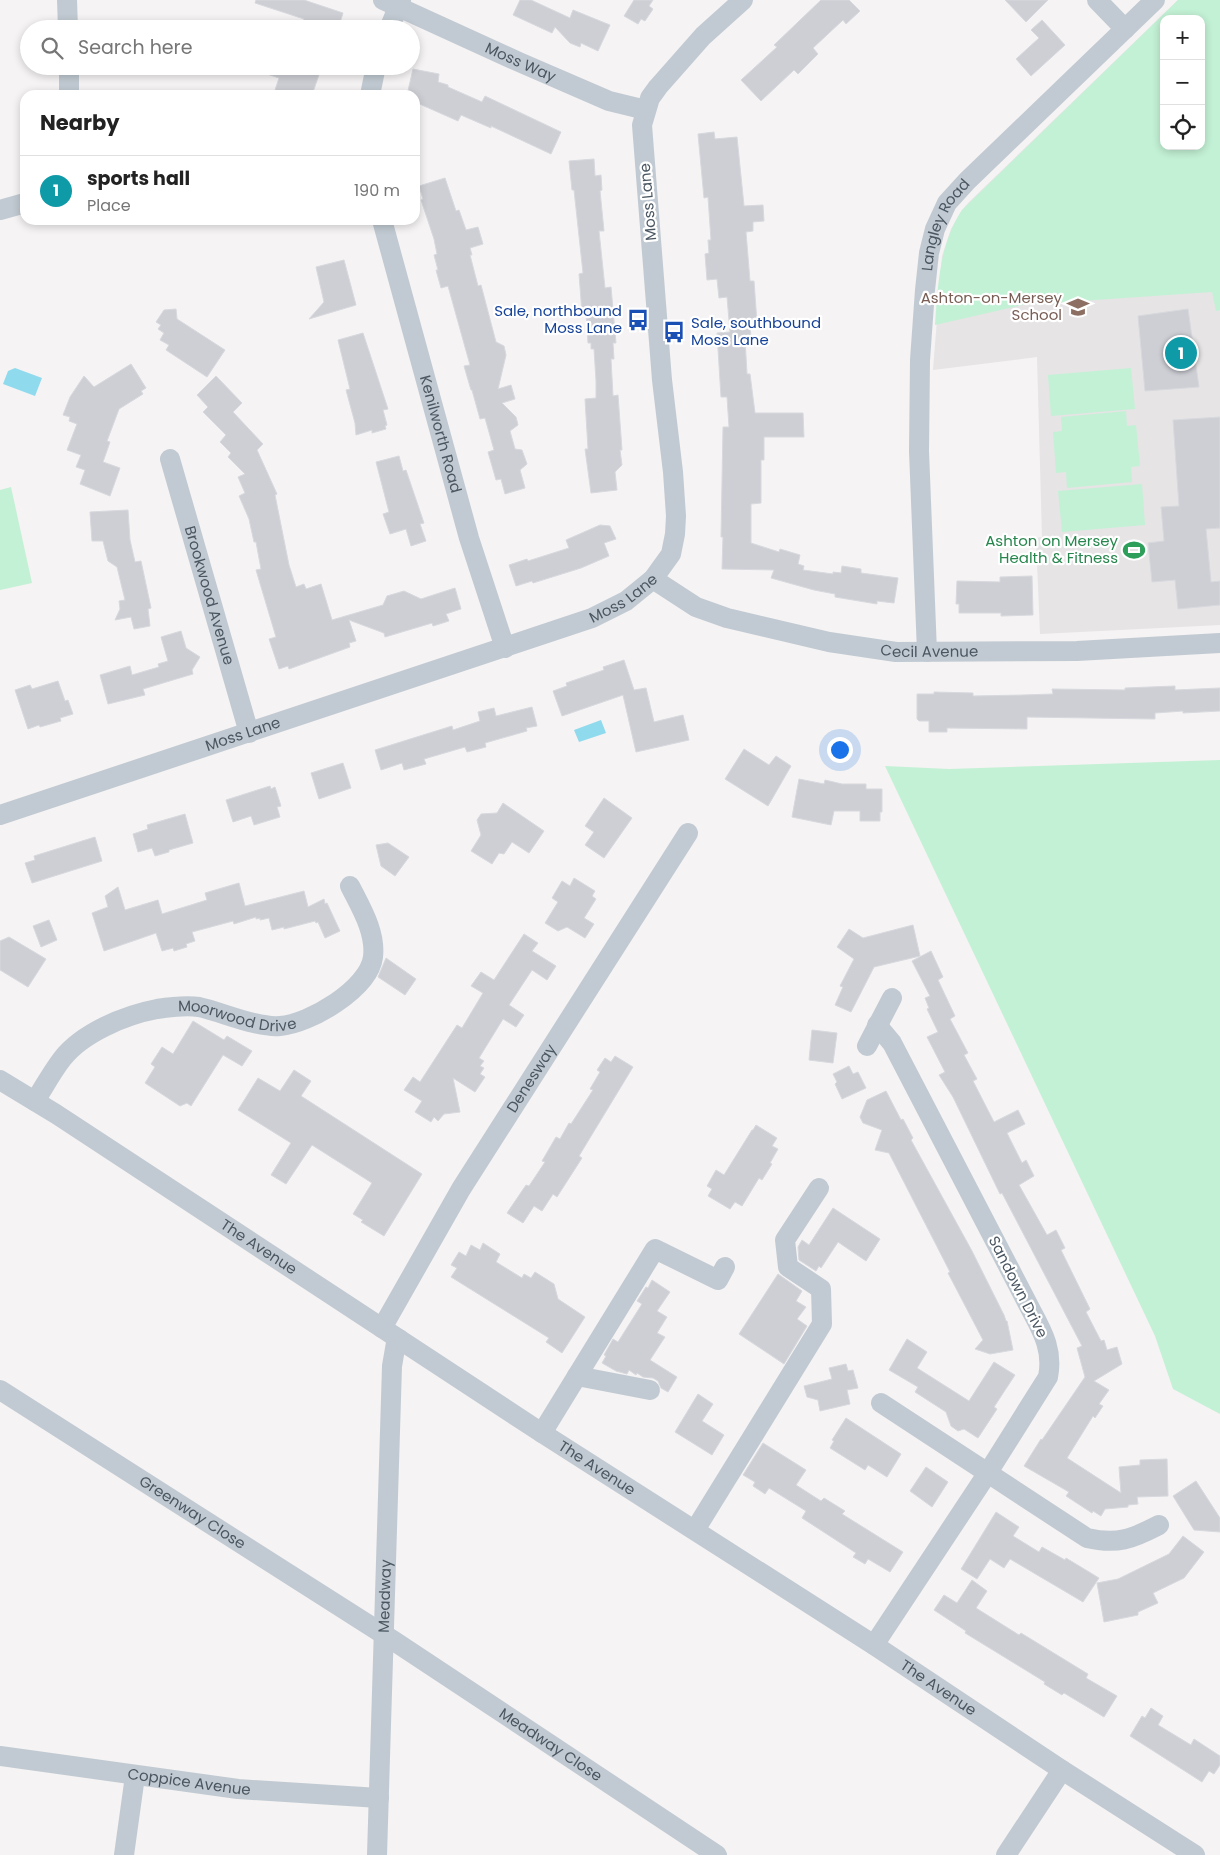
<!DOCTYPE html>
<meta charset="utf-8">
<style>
body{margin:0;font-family:Poppins,sans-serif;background:#f6f6f6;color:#222}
.controls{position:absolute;right:15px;top:15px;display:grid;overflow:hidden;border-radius:10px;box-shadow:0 2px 8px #0003}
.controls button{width:45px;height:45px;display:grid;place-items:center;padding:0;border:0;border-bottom:1px solid #e0e0e0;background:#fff;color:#222;font:25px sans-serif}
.you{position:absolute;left:839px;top:749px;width:18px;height:18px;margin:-12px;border:4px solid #fff;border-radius:50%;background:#1a73e8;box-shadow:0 0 0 8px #1a73e833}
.badge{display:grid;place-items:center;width:32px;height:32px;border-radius:50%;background:#1a73e8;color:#fff;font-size:16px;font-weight:700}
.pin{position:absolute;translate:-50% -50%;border:2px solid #fff;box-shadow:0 1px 5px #0006}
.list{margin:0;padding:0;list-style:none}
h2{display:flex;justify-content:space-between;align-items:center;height:65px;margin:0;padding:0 20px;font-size:21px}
h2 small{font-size:16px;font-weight:400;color:#767676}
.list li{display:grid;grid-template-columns:32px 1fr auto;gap:15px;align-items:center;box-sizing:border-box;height:70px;padding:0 20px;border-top:1px solid #e0e0e0}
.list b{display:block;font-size:19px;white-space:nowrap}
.list p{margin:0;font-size:16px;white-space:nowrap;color:#767676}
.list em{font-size:16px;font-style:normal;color:#767676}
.icon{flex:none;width:28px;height:28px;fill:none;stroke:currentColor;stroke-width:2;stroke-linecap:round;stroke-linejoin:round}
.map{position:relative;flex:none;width:1220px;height:1855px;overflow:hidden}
.search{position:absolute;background:#fff;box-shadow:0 2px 8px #0003;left:20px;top:20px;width:400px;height:55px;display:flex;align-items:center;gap:12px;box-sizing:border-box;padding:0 18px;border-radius:28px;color:#767676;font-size:19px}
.panel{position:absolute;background:#fff;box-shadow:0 2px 8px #0003;left:20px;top:90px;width:400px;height:135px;border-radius:15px}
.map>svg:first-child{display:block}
</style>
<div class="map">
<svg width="1220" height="1855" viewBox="0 0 1220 1855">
<rect width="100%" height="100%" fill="#f5f3f3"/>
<path fill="#e6e4e5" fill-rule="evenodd" d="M1178,0H1220V625L1040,634L1036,538L1042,537L1037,357L933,370L942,256L951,229L962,210L969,202ZM1164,19H1201V146H1164Z"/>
<path fill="#c3f1d5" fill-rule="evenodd" d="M1178,0H1220V310L1216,311L1212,292L1022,305L935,325C938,285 939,245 962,210ZM1164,19H1201V146H1164Z
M1131,368L1135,409L1051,416L1048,375Z
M1126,411L1127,426L1136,425L1140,466L1131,467L1132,482L1067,488L1066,472L1056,473L1053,432L1062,431L1061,417Z
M1142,484L1145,525L1062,532L1058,491Z
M11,487L32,583L0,590V490Z
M1220,760V1414L1173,1389L1155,1336L885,766L949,769Z"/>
<path fill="#90daee" d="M15,368L42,378L35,396L3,384L8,371Z
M601,720L606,733L579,742L574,730Z"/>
<path fill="#cdcfd5" stroke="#d7d9de" d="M256,0H304L343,13L338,29H301L304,19L255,3Z
M520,0H531L570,18L573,10L610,25L598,51L581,43L580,47L570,43L555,27L552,33L513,15Z
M634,0H653L649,6L653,9L645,21L641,19L638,24L624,16Z
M821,0H849L860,11L846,24L843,20L813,48L818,54L798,74L794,70L761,101L741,80L777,47L774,45Z
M1005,0H1048L1026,22Z
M1042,20L1065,45L1031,76L1016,59L1039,38L1031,30Z
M252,66H322L312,95H288L275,90L279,78L252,69Z
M413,69L439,74L438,82L448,85V87L482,102L485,96L561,132L551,154L491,126V128L461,115L458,121L415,102V95H407Z
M714,132L715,139L737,137L744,206L763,205L764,221L753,222V231L746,232L750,281H754L757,323H750L751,339H745L747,374H750L755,413H803L804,437H764V460H761V503L751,504V543L779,552L780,549L800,555L798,564L804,566L803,570L833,574V572L841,573L842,566L861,569V573L898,578L894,603L877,601V604L835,597V594L814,590L771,578L774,570L722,569L723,537H721L723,427H729L727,397H721L717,333L730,332L727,297L719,298L717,279L707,280L705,254L709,253L708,240H711L708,197L704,198L698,134Z
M594,159L595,176L601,175L602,190L600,191L604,231H599L605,288L611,287L616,343H613L614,359H611L613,396L618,395L622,450H620L622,465L615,472L617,490L591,493L585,449H588L585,399L596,398V381L594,349H591V343H588L586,313H582L579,274L583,273L574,190H572L569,161Z
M445,178L456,211L459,210L466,230L478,227L483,244L470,248L472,255H470L478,286L481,285L496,342L504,346L506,355L498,389L511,385L515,399L502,403L516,417L518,425L510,431L515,449L522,450L527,464L520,470L525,488L505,494L501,479L496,480L488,452L494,450L485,418L480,419L472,390H471L464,366L470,365L448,286L441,288L436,270H438L434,255L437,254L434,239L421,200L423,199L419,186Z
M344,260L356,305L309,319L324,302L316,267Z
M176,309L177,319L225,350L207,377L166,350L169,345L160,340L164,333L158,329L161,325L156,322L164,310Z
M1188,309L1199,387L1145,391L1138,316Z
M363,333L388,409L383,410L387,425L385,426L386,429L372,433V430L356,435L355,423L346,390L350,389L338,340Z
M131,364L146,388L141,391L143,394L119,409L107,441L110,442L103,462L120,468L110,496L80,484L85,470L76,467L81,455L67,450L77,424L69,421L70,417L63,415L70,397L84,376L94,387Z
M216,376L242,403L233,412L263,444L257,450L277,494L275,495L289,565L296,587L304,584L306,589L321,584L332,620L383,605L387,596L404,591L421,599L455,588L461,609L446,614L449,621L433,626L432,623L385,637L384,633L349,620L356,641L349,643L350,647L289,669L288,666L279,669L269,639L276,637L256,570L261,569L256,542H254L249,519L239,496L245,493L238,477L245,474L228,457L231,453L220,442L226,435L203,412L208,407L197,395Z
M1220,417V528L1206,529L1211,582L1220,581V605L1178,609L1175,580L1152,582L1148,543L1164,541L1161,507L1179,506L1173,420Z
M399,456L403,471L406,470L424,523L420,524L426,541L411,546L406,529L390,534L383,514L389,512L376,462Z
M128,510L130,540L135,562L141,561L151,608L148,609L150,626L134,629L131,617L115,620L120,609L119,601L125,600L117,567L108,561L103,541H92L90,512Z
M600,525L610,526L616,539L604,543L609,556L581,568L533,583L532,581L516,586L509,565L527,559L528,561L569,548L566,540Z
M1032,576L1033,615L1001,616V613H959V604H956L957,581L1000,582V577Z
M181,631L186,648L200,657L192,670L193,674L143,689L145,695L108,704L100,675L130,666L132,675L159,667L158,664L168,661L161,637Z
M624,660L634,690L646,688L654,722L683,715L689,740L636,752L623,695L562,716L553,691L567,686L566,683L604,670L603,667Z
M58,681L65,701L68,700L73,714L60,718L61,721L40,727L39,725L28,729L15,690L30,685L32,689Z
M1175,686V690L1220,688V711L1183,713V711L1155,713V719L1027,717V729L947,728V732H929V721H919L917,719V694H934V692L973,693V696L1023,695L1053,694L1052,689L1125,690V688Z
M532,707L537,726L526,728L527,731L485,743L486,747L467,752L465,747L424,759L426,764L404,770L402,763L381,770L375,750L452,726L453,730L480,721L478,712L494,708L496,716Z
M744,749L769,765L776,756L791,766L768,806L725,779Z
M343,763L351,788L319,799L311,773Z
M799,779L824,784L825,780L842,784H866V789H882V812H880V821H860V811H834L831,825L792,817Z
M270,786L271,789L275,787L281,806L277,807L280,817L254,825L251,816L233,822L226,800Z
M604,798L632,818L604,858L585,845L594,832L585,826Z
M503,803L544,831L529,853L512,842L504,854L499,853L492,864L471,851L481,835L477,820L481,814L497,813Z
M185,814L193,843L169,850V852L155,856L152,848L138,852L133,834L148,829L147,825Z
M95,837L102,861L32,883L25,863L35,860L34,856Z
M388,843L409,857L395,876L381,866L376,845Z
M574,878L595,891L592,896L596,899L584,918L594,924L585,938L567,927L558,931L545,923L558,902L552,898L562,881L570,886Z
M239,883L245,906L304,891L308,907L324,899L325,904L327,903L340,931L325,938L318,922L316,923L315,921L284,929V927L272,930L269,918L260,920V918L256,919V917L234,924L233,921L192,932L195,941L186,944L187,947L174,951L173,948L162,951L156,933L104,951L92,913L108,907L105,896L118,887L125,910L158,900L162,914L207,900L205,893Z
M49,920L57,940L41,947L33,926Z
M913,925L920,956L874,967L851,1012L835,1005L843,987L840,986L854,959L837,947L849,929L863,938Z
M524,934L538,943L532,951L556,966L547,980L532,970L509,1005L524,1015L516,1027L503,1019L479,1058L484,1061L480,1066L484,1068L480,1074L485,1077L475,1092L453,1078L460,1112L444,1114L438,1121L434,1117L431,1122L415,1112L422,1101L404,1090L413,1077L420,1082L457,1025L462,1028L483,993L471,986L481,972L494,980Z
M9,937L46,959L28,987L0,970V941Z
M931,951L943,977L938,980L955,1016L950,1019L968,1053L964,1055L977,1079L973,1081L994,1122L1018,1110L1025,1124L1007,1133L1022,1163L1026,1160L1034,1176L1019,1185L1047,1235L1056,1230L1065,1248L1061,1250L1090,1309L1086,1312L1101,1341L1104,1340L1107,1350L1117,1347L1122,1364L1094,1381L1109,1390L1099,1404L1103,1406L1095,1418L1093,1416L1067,1458L1121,1493L1119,1467L1140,1465V1460L1167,1459L1168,1496L1137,1497L1138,1504L1128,1505V1507L1105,1509L1101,1516L1093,1511L1092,1513L1066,1496L1069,1492L1024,1466L1041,1439L1042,1440L1085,1377L1077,1348L1082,1346L1002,1193L1000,1194L953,1097L939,1075L945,1072L927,1037L938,1032L927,1009L929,1008L925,998L930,996L912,961Z
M386,958L416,979L405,995L378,977Z
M193,1021L224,1040L227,1036L252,1051L242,1066L223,1055L191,1106L187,1103L180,1106L145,1083L155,1067L151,1064L162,1047L173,1054Z
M812,1030L837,1033L833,1063L809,1060Z
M615,1056L633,1067L579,1156L582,1158L557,1197L553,1194L542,1211L534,1206L523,1223L507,1213L526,1185L529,1186L545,1162L542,1161L556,1137L560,1139L569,1123L571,1124L593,1090L590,1089L600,1072L597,1070L605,1058L611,1062Z
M849,1066L853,1074L858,1072L866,1088L842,1099L835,1084L837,1082L833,1074Z
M294,1070L311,1081L301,1096L422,1174L384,1236L361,1222L363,1220L353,1214L372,1183L312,1145L286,1184L271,1175L291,1143L238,1110L258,1078L280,1091Z
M886,1091L901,1120L903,1119L913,1138L911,1140L972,1251L1004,1315L1006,1321H1007L1013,1350L990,1354L975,1349L983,1340L948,1273L950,1272L889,1153L875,1150L882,1130L863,1123L860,1117L867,1100Z
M756,1125L777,1138L772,1146L778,1149L770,1163L772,1164L762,1180L759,1178L742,1206L735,1202L730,1209L708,1196L712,1189L707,1186L716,1170L724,1175L752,1130H753Z
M833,1208L880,1239L866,1261L838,1242L821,1268L819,1266L816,1271L799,1260L798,1247L802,1240L809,1245Z
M483,1243L500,1254L496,1262L522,1278L524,1274L531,1278L535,1272L554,1284L558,1299L585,1317L562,1353L546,1342L549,1338L451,1277L457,1268L451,1265L459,1252L466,1256L471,1245L480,1250Z
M778,1274L802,1291L796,1301L806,1307L797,1319L807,1326L784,1364L739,1334Z
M652,1280L670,1292L657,1311L667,1317L657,1333L665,1337L650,1360L677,1377L668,1392L661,1388L658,1381L653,1378L643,1377L637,1373L636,1375L629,1370L627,1374L616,1371L602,1363L606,1356L604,1355L613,1339L618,1342L642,1304L637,1301L646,1287L648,1288Z
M907,1339L927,1352L917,1368L969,1401L994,1362L1015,1375L994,1407L997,1409L978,1438L964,1429L958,1431L951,1426L946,1412L915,1392L918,1387L889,1370Z
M846,1364L848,1371L853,1370L858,1388L847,1390L850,1404L820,1411L818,1400L807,1397L804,1386L832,1379L829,1368Z
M698,1394L713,1404L702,1421L724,1435L712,1455L675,1432Z
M846,1418L901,1454L887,1477L868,1465L865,1470L830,1448L834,1441L832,1440Z
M763,1443L806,1470L796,1485L821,1501L824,1498L845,1511L842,1514L903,1552L890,1572L868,1559L865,1564L853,1557L856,1553L802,1518L806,1511L769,1488L765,1494L753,1486L755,1482L743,1475Z
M926,1467L948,1482L932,1507L910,1491Z
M1196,1481L1220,1518V1532L1194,1530L1173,1496Z
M996,1512L1019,1527L1013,1536L1039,1552L1042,1547L1065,1560L1066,1558L1099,1578L1083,1602L1010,1559L1004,1568L990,1559L977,1579L961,1569Z
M1183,1536L1204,1552L1184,1578L1153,1593L1158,1603L1138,1612V1615L1104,1622L1097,1583L1118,1579L1169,1554Z
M972,1580L987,1591L976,1608L1019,1635L1021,1633L1088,1674L1086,1678L1117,1696L1104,1717L1064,1693L1062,1695L1044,1684L1045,1682L965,1633L966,1631L934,1610L944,1595L957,1603Z
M1151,1708L1163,1716L1158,1725L1191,1745L1194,1739L1220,1756V1765L1214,1774L1209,1771L1202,1782L1130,1736L1142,1716L1145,1718Z"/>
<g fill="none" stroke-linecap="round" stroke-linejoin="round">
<g stroke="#c1cad2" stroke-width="20">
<path d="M67,0L68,29"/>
<path id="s1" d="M383,0L519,62L609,101L646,110"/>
<path d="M1097,0L1125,29"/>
<path d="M389,29L401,0"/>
<path d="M69,66V95"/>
<path d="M370,95L376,66"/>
<path d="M0,210L25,203"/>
<path id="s2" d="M382,220L469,538L505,648"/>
<path id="s3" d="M170,459L249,733"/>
<path id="s4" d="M653,579L696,607L727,618L829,642L896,652L1077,651L1220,643"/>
<path id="s5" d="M927,652L919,451L920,360L925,290L929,253L935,229L947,203L967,181L1155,0"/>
<path id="s6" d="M0,815L592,618L626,601L653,579L671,554L675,534L676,516L673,472L662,380L642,125L650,98L658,87L703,36L743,0"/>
<path d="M867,1046L892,998"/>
<path id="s7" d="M0,1080L56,1114L542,1433L874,1645L1062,1770L1195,1855"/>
<path id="s8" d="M35,1101C44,1087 52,1072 62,1059C82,1033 125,1015 157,1009C170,1007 186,1005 199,1007C222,1012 257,1028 280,1026C309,1024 369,989 373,957C376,932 361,908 350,886"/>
<path id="s9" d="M382,1328L461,1189L688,833"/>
<path d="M577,1376L650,1390"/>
<path id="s10" d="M0,1390L394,1641L717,1855"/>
<path d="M881,1403L1087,1538C1117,1545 1132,1539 1159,1525"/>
<path d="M542,1433L655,1249L718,1280L725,1267"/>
<path d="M695,1530L822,1324L821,1289L788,1267L785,1240L819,1188"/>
<path d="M874,1645L987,1474L1048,1377C1053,1352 1044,1334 1032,1312L892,1043L877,1025"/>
<path id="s11" d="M0,1756L238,1789L379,1798"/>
<path d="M124,1855L135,1776"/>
<path id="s12" d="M377,1855L392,1366L396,1343L399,1339"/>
<path d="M1006,1855L1062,1770"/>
</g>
</g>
<defs>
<g id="school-bare" transform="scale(1.725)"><path d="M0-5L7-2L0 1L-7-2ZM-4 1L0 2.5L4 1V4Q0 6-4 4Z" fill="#8d6e63" stroke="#fff" stroke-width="2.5" paint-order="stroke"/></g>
<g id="bus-bare" transform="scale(1.725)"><path d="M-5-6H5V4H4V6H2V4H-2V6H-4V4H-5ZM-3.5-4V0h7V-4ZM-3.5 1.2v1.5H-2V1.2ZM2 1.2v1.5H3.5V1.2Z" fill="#1a4fb4" stroke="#fff" stroke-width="2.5" paint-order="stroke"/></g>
<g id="stadium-bare" transform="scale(1.725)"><path d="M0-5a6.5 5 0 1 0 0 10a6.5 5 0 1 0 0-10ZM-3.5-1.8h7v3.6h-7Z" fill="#2e9e5b" stroke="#fff" stroke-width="2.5" paint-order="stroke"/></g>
</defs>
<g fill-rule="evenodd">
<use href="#school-bare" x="1078" y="307"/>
<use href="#bus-bare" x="638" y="320"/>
<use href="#bus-bare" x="674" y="332"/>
<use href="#stadium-bare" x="1134" y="550"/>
</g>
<g text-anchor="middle" stroke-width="4.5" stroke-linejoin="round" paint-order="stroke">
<g font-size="15" fill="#4a5661" stroke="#fff">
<text dy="5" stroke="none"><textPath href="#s1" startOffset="151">Moss Way</textPath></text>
<text transform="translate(648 202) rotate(-95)" y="5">Moss Lane</text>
<text dy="5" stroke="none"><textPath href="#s5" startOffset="432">Langley Road</textPath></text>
<text dy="5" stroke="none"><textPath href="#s2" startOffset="222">Kenilworth Road</textPath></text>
<text dy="5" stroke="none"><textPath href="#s3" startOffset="142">Brookwood Avenue</textPath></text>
<text dy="5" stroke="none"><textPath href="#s6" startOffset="661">Moss Lane</textPath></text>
<text dy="5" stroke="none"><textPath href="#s4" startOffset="290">Cecil Avenue</textPath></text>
<text dy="5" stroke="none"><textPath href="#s6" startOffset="256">Moss Lane</textPath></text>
<text dy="5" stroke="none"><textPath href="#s8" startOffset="241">Moorwood Drive</textPath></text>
<text dy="5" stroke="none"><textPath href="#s9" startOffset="291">Denesway</textPath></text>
<text dy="5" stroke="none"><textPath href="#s7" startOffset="308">The Avenue</textPath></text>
<text transform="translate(1018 1287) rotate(63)" y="5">Sandown Drive</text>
<text dy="5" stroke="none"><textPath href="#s7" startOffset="712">The Avenue</textPath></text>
<text dy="5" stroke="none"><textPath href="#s10" startOffset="228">Greenway Close</textPath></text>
<text dy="5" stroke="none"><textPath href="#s12" startOffset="259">Meadway</textPath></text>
<text dy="5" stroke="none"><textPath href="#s7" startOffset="1118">The Avenue</textPath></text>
<text dy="5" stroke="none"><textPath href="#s10" startOffset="655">Meadway Close</textPath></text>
<text dy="5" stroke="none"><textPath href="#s11" startOffset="191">Coppice Avenue</textPath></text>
</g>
<g font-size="15" fill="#785e54" stroke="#fff" text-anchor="end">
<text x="1062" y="303">Ashton-on-Mersey<tspan x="1062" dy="17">School</tspan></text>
</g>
<g font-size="15" fill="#164399" stroke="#fff" text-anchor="end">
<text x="622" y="316">Sale, northbound<tspan x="622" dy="17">Moss Lane</tspan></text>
<text x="691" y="328" text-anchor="start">Sale, southbound<tspan x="691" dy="17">Moss Lane</tspan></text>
</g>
<g font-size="15" fill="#27864d" stroke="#fff" text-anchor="end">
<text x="1118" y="546">Ashton on Mersey<tspan x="1118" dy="17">Health &amp; Fitness</tspan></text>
</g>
</g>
</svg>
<div class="controls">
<button>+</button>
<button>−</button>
<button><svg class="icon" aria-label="locate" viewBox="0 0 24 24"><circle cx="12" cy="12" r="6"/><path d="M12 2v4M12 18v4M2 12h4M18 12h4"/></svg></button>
</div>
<div class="you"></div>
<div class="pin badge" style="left:1181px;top:353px;background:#0f9aa8">1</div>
<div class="search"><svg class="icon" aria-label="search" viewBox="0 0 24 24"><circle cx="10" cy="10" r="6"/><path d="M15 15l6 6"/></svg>Search here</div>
<section class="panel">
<h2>Nearby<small></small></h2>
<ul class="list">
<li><span class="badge" style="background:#0f9aa8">1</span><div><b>sports hall</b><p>Place</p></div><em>190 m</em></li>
</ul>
</section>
</div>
